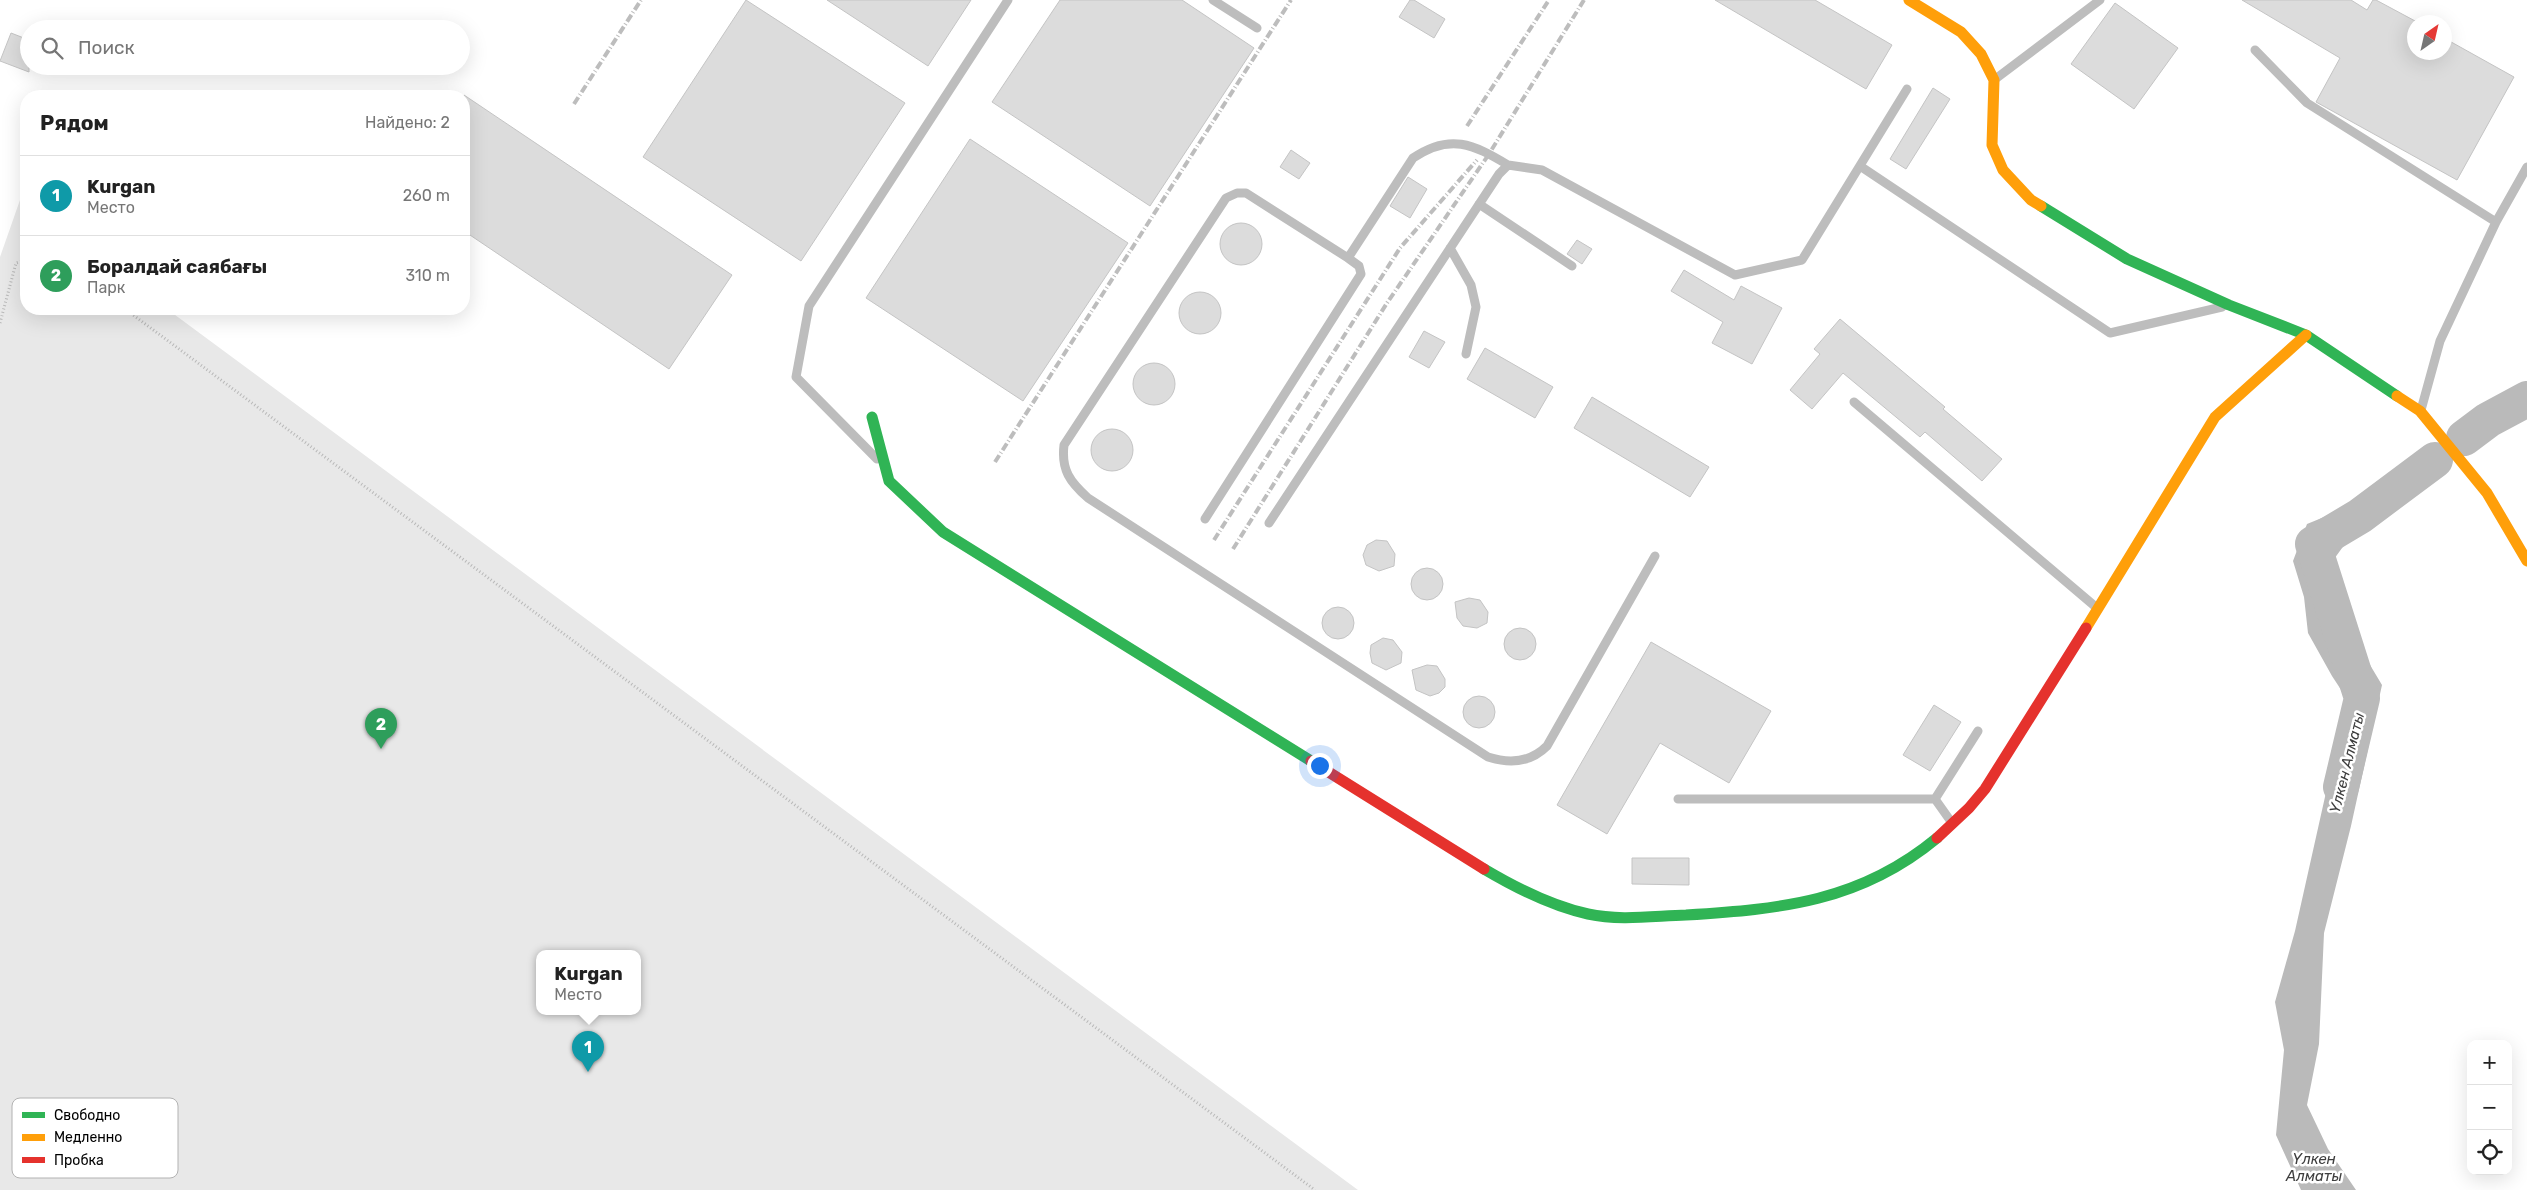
<!DOCTYPE html>
<html lang="ru">
<meta charset="utf-8">
<style>
body{margin:0;font-family:Rubik,sans-serif;background:#f6f6f6;color:#222}
.controls{position:absolute;right:15px;bottom:15px;display:grid;overflow:hidden;border-radius:10px;box-shadow:0 5px 20px #0002}
.controls button{width:45px;height:45px;display:grid;place-items:center;padding:0;border:0;border-bottom:1px solid #e0e0e0;background:#fff;color:#222;font:25px sans-serif}
.compass{position:absolute;left:2407px;top:15px;width:45px;height:45px;border-radius:50%;background:#fff;box-shadow:0 5px 20px #0002;rotate:34deg}
.you{position:absolute;left:1319px;top:765px;width:18px;height:18px;margin:-12px;border:4px solid #fff;border-radius:50%;background:#1a73e8;box-shadow:0 0 0 8px #1a73e833}
.badge{display:grid;place-items:center;width:32px;height:32px;border-radius:50%;background:#db2777;color:#fff;font-size:16px;font-weight:700}
.pin{position:absolute;translate:-50% -41px;filter:drop-shadow(0 1px 2px #0008)}
.pin::after{content:'';position:absolute;top:26px;width:18px;height:15px;background:inherit;clip-path:polygon(0 0,100% 0,50% 100%)}
.popup{position:absolute;left:536px;top:950px;width:105px;height:65px;box-sizing:border-box;display:grid;place-content:center;border-radius:10px;background:#fff;filter:drop-shadow(0 1px 4px #0005);font-size:16px;white-space:nowrap;color:#767676}
.popup b{font-size:19px;color:#222}
.popup::after{content:'';position:absolute;left:50%;top:100%;margin-left:-10px;border:10px solid transparent;border-top-color:#fff}
.list{margin:0;padding:0;list-style:none}
h2{display:flex;justify-content:space-between;align-items:center;height:65px;margin:0;padding:0 20px;font-size:21px}
h2 small{font-size:16px;font-weight:400;color:#767676}
.list li{display:grid;grid-template-columns:32px 1fr auto;gap:15px;align-items:center;box-sizing:border-box;height:80px;padding:0 20px;border-top:1px solid #e0e0e0}
.list b{display:block;font-size:19px;white-space:nowrap}
.list p{margin:0;font-size:16px;white-space:nowrap;color:#767676}
.list em{font-size:16px;font-style:normal;color:#767676}
.icon{flex:none;width:28px;height:28px;fill:none;stroke:currentColor;stroke-width:2;stroke-linecap:round;stroke-linejoin:round}
.map{position:relative;flex:none;width:2527px;height:1190px;overflow:hidden}
.search{position:absolute;background:#fff;box-shadow:0 5px 20px #0002;left:20px;top:20px;width:450px;height:55px;display:flex;align-items:center;gap:12px;box-sizing:border-box;padding:0 18px;border-radius:28px;color:#767676;font-size:19px}
.panel{position:absolute;background:#fff;box-shadow:0 5px 20px #0002;left:20px;top:90px;width:450px;height:225px;border-radius:20px}
.map>svg:first-child{display:block}
</style>
<div class="map">
<svg width="2527" height="1190" viewBox="0 0 2527 1190">
<rect width="100%" height="100%" fill="#fff"/>
<path fill="#e8e8e8" fill-rule="evenodd" d="M20,200L26,205V309H167L1358,1190H0V257ZM539,953H637V1011H539Z"/>
<path fill="#bababa" d="M2356,504L2377,518L2350,537L2329,566L2330,598L2382,685L2351,826L2324,933L2319,1044L2307,1105L2328,1149L2356,1190H2301L2276,1135L2284,1050L2275,1002L2295,931L2329,779L2355,734L2353,708L2332,676L2308,633L2304,597L2293,561L2307,524Z"/>
<g fill="none" stroke-linecap="round" stroke-linejoin="round">
<path stroke="#bababa" stroke-width="36" d="M2464,438L2488,420L2527,399
M2341,787L2362,698L2313,544L2360,516L2435,460"/>
</g>
<path fill="#dcdcdc" stroke="#c4c4c4" d="M746,0L905,103L801,261L643,157Z
M827,0H971L928,66Z
M1060,0H1182L1254,48L1150,206L992,102Z
M1410,0H1414L1445,19L1434,38L1399,17Z
M1715,0H1815L1892,45L1866,89Z
M2242,0H2351L2367,10L2373,0H2376L2417,22H2414V52H2444V38L2514,77L2457,180L2316,102L2340,58Z
M2115,3L2178,48L2134,109L2071,64Z
M11,33L29,40V72L0,61Z
M1933,88L1950,99L1906,169L1890,159Z
M464,95L732,275L669,369L464,231Z
M970,139L1128,243L1023,401L866,298Z
M1291,150L1310,163L1299,179L1280,167Z
M1408,177L1427,189L1410,218L1390,206Z
M1220 244a21 21 0 1 1 42 0a21 21 0 1 1-42 0Z
M1577,240L1592,249L1582,264L1567,254Z
M1684,270L1734,300L1741,286L1782,308L1752,364L1712,343L1723,322L1671,291Z
M1179 313a21 21 0 1 1 42 0a21 21 0 1 1-42 0Z
M1840,319L1945,407L1943,409L2002,459L1982,481L1925,432L1920,437L1843,373L1812,409L1790,390L1820,354L1814,349Z
M1424,331L1445,342L1429,368L1409,357Z
M1485,348L1553,387L1535,418L1467,379Z
M1133 384a21 21 0 1 1 42 0a21 21 0 1 1-42 0Z
M1592,397L1709,467L1690,497L1574,428Z
M1091 450a21 21 0 1 1 42 0a21 21 0 1 1-42 0Z
M1376,540L1387,541L1395,554L1394,566L1379,571L1366,565L1363,555L1367,545Z
M1411 584a16 16 0 1 1 32 0a16 16 0 1 1-32 0Z
M1469,598L1480,600L1488,612L1487,623L1477,628L1463,626L1457,618L1455,602Z
M1322 623a16 16 0 1 1 32 0a16 16 0 1 1-32 0Z
M1504 644a16 16 0 1 1 32 0a16 16 0 1 1-32 0Z
M1383,638L1393,640L1402,652L1401,663L1386,670L1372,663L1370,653L1371,645Z
M1651,642L1771,711L1729,783L1660,743L1607,834L1557,805Z
M1427,665L1437,666L1445,679V687L1439,693L1430,696L1416,690L1412,670Z
M1463 712a16 16 0 1 1 32 0a16 16 0 1 1-32 0Z
M1934,705L1961,722L1930,771L1903,755Z
M1632,858H1689V885L1632,884Z"/>
<g fill="none" stroke-linecap="round" stroke-linejoin="round">
<path stroke="#b8b8b8" stroke-width="3" stroke-dasharray="1 2.5" stroke-linecap="butt" d="M125,309L1315,1190
M0,323L16,263L26,260"/>
<path stroke="#bdbdbd" stroke-width="9" d="M1213,0L1257,28
M2255,50L2307,103L2496,222
M1994,80L2100,0
M1508,165C1473,144 1450,133 1413,158L1348,258L1246,193H1237L1226,198L1064,445C1061,470 1070,482 1088,498L1488,757C1510,764 1530,763 1547,746L1655,556
M1860,166L2110,333L2222,307
M1479,204L1572,266
M1450,248L1471,285L1476,307L1466,354
M1854,402L2097,608
M2421,410L2440,341L2496,222L2527,167
M877,459L796,377L809,306L1008,0
M1205,519L1361,274L1359,266L1348,258
M1269,523L1499,174L1508,165L1542,170L1735,275L1802,260L1907,89
M1678,799H1935
M1952,823L1935,799L1978,731"/>
<path stroke="#30b455" stroke-width="11" d="M2041,206L2127,259L2229,305L2306,335L2397,396
M872,417L889,481L943,532L1311,761
M1484,869C1516,888 1551,906 1588,914C1620,921 1653,916 1686,915C1781,909 1860,902 1937,838"/>
<path stroke="#ff9f0a" stroke-width="11" d="M1909,0L1961,32L1981,54L1994,80L1992,145L2003,170L2031,200L2041,206
M2397,396L2420,411L2487,493L2527,561
M2086,628L2215,417L2306,335"/>
<path stroke="#e5322d" stroke-width="11" d="M1311,761L1484,869
M1937,838L1969,808L1985,789L2086,628"/>
<path stroke="#bdbdbd" stroke-width="4" stroke-dasharray="8 2.5 1 2.5" stroke-linecap="butt" d="M574,104L641,0
M1467,126L1549,0
M995,462L1291,0
M1214,540L1400,248L1477,160
M1233,549L1387,303L1489,154L1584,0"/>
</g>
<g text-anchor="middle" stroke-width="5" stroke-linejoin="round" paint-order="stroke">
<g font-size="15" font-style="italic" fill="#3e3e3e" stroke="#fff">
<text transform="translate(2347 763) rotate(-76)" y="5">Үлкен Алматы</text>
<text x="2314" y="1164">Үлкен<tspan x="2314" dy="17">Алматы</tspan></text>
</g>
</g>
<rect x="12" y="1098" width="166" height="80" rx="8" fill="#fff" stroke="#b2b2b2" stroke-width="1"/>
<rect x="22" y="1112" width="23" height="6" fill="#30b455"/>
<rect x="22" y="1134" width="23" height="7" fill="#ff9f0a"/>
<rect x="22" y="1157" width="23" height="6" fill="#e5322d"/>
<g font-size="14" fill="#000">
<text x="54" y="1120">Свободно</text>
<text x="54" y="1142">Медленно</text>
<text x="54" y="1165">Пробка</text>
</g>
</svg>
<div class="controls">
<button>+</button>
<button>−</button>
<button><svg class="icon" aria-label="locate" viewBox="0 0 24 24"><circle cx="12" cy="12" r="6"/><path d="M12 2v4M12 18v4M2 12h4M18 12h4"/></svg></button>
</div>
<svg class="compass" viewBox="-18 -18 36 36"><path d="M0-13l5 13h-10z" fill="#e53935"/><path d="M0 13l5-13h-10z" fill="#767676"/></svg>
<div class="you"></div>
<div class="pin badge" style="left:588px;top:1072px;background:#0f9aa8">1</div>
<div class="popup"><b>Kurgan</b>Место</div>
<div class="pin badge" style="left:381px;top:749px;background:#2e9e5b">2</div>
<div class="search"><svg class="icon" aria-label="search" viewBox="0 0 24 24"><circle cx="10" cy="10" r="6"/><path d="M15 15l6 6"/></svg>Поиск</div>
<section class="panel">
<h2>Рядом<small>Найдено: 2</small></h2>
<ul class="list">
<li><span class="badge" style="background:#0f9aa8">1</span><div><b>Kurgan</b><p>Место</p></div><em>260 m</em></li>
<li><span class="badge" style="background:#2e9e5b">2</span><div><b>Боралдай саябағы</b><p>Парк</p></div><em>310 m</em></li>
</ul>
</section>
</div>
